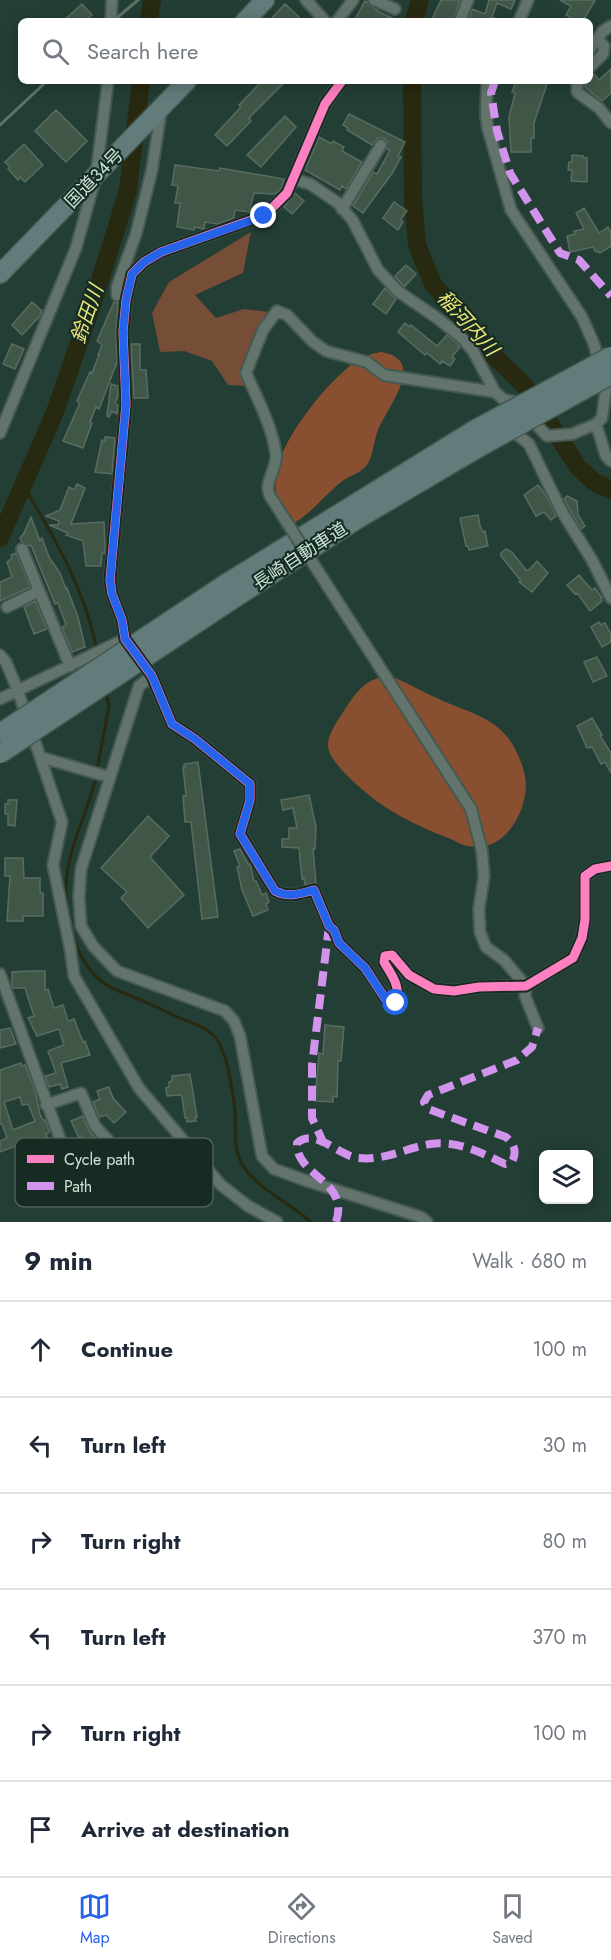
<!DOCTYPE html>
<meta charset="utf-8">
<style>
body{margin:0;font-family:Jost,"Noto Sans JP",sans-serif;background:#f6f6f7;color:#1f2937}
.controls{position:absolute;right:18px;bottom:18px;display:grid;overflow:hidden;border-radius:9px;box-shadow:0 3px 15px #0003}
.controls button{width:54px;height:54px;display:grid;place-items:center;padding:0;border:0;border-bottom:2px solid #e0e1e3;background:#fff;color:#1f2937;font:30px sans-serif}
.stop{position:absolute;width:18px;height:18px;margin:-14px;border:4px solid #2563eb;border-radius:50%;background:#fff}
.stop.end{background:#2563eb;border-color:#fff;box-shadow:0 2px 6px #0008}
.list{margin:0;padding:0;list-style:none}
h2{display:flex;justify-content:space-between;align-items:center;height:78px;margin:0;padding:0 24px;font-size:26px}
h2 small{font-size:20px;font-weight:400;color:#747a83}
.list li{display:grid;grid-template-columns:39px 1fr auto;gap:18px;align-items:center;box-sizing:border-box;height:96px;padding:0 24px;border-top:2px solid #e0e1e3}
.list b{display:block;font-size:22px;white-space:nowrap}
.list em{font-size:20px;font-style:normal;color:#747a83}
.icon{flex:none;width:33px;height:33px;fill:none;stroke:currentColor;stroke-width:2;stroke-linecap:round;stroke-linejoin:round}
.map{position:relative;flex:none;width:611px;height:1222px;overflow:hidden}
.search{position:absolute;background:#fff;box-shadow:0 3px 15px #0003;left:18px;right:18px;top:18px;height:66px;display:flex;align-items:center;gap:15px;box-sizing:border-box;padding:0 21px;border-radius:9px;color:#747a83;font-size:22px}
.sheet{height:654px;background:#fff}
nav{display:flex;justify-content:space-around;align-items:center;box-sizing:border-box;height:84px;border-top:2px solid #e0e1e3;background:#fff;font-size:16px;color:#747a83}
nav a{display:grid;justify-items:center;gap:3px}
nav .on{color:#2563eb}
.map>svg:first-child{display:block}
</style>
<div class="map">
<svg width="611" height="1222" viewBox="0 0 611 1222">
<rect width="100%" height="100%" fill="#233e34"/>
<path fill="#764d37" d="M251,232L243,273L195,295L216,318L244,309L269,312L260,329L246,386L228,385L212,361L184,351L160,352L152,313L169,282Z"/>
<path fill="#884f31" d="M381,352C428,359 388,406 378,430C374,440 373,456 367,465C360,474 348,476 340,483C318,501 310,517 282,529C278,510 273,489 277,469C285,435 326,383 355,362C363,356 371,354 381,352Z
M390,676C407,682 422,692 439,699C464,711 492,716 509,739C518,752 526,771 526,786C525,816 502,854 468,846C462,845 456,842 451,839C429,831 401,818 382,805C367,794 329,764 328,746C327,734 339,719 345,709C358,690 366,678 390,676Z"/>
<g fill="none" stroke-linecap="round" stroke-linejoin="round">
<path stroke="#282911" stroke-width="3" d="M24,487C55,538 85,590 97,650
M97,770L109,706L106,691
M96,777C89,808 73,837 68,868C60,911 75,976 121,992C140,999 157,1007 175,1016C189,1022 205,1026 215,1037C220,1042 222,1050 225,1057C230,1075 233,1092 235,1111C236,1128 233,1148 242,1164C257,1189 290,1203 311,1222"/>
<path stroke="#282911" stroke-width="18" d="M149,21L152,0
M414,21L420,0
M412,81L413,197L417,245L433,284L493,355L526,387L578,467L594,482L611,490
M0,538L55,412L93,302L119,220L128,190L141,81"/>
</g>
<path fill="#405748" stroke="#596c61" stroke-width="1.5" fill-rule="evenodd" d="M441,0H460L453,21H431Z
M489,0H515L511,9L497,3L492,17L501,21H468L472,9L485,14Z
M560,0H595L583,21H577L566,15L571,6Z
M365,1L381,13L399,21H354Z
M82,4L92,15L85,21H63Z
M285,4L299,17L295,21H269Z
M611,69V93L602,101L585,87L586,81H590V77L594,74L599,80Z
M262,81H286L249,118L251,121L227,146L215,135L241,107L239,105Z
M516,81H548L534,123V138H531V152H511L509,117L515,93L512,92Z
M56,110L87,141L66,162L35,131Z
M349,114L405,142L398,156L401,157L393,172L363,213L353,206L373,172L377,174L390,150L387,149L388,142L384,138H378L372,145L347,130L348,128L343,125Z
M285,116L296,127L261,167L247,155Z
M319,137L332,144L333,141L344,147L342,151L362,162L346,189L342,186L340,190L305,170Z
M24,144L43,165L25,182L20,177L18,180L8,169L10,167L5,162Z
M572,155L583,156V158H587V182L571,181L572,170H568L569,162H572Z
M175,165L219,171L220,168L284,179L281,189L275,194L254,193L249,212L235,210L234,218L218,224L205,222L204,229L195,227L194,230L177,227L180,203H175L178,186L172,185Z
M295,193L304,201L292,214L284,207Z
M394,202L407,211L400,220L403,222L398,230L383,218Z
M584,208L599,233L608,227L611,232V246L600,253L595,251L593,247L570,252L567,236L575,234L574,231L584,229L576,213Z
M406,265L416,274L404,287L395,276Z
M385,288L396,299L386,314L373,304Z
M32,302L42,311L40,316L22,335L12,325Z
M114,302L118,303L116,332L117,362L99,409L96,407L90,422L92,423L83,448L63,441L79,405V402L77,401L90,372L92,373L99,355H98L102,345L97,341Z
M405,323L410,327L411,325L437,346L447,335L456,342L460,347L452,357L455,359L450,366L442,361L440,364L427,353L425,355L398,332Z
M12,344L24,349L15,369L3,364Z
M131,344H140V370H146L148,398H134Z
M111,384L118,386V396L115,403L118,405L117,414L112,411L109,417L107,416Z
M105,437L115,438L112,474L95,472L102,440L105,441Z
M77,484L85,488L71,524L104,522L105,550V553H102L101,566H86L83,541L66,535L68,533L49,525H58L59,521L46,516L60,510L69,487L74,490Z
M538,485L547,497L556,516L551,520L544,512L536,516L524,495Z
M567,496L577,501L578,515L585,526L581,529L564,499Z
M478,515L480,526L483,532L485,531L488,546L469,550L468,546H466L460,518Z
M31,517L40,541L42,538L49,557L60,573L66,589L67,588L78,617L85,647L72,652L62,627L66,625L58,603L55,604L31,545L29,546L22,542L20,538L24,533Z
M506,549L512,552L526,570H529L537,561L548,573L532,592L519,582L521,581L501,556V553Z
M16,553L30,587L0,601V582L12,577L7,562L12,558L11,555Z
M579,575L592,590L595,588L602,598L601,599L602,601L590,611L577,593L575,594L567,585Z
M35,601L47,629L34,634L24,607Z
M599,622L601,625L605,623L611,634V642L602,647L591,627Z
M597,657L607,676L593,682L584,662Z
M592,718L602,735L600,736L611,753V773L605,762L601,764L592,747L587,748L577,726Z
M198,762L218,917L202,919L191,822H185L183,796H186L183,767H185L184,764Z
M309,795L316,827L315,849H313L316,883L305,885L304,878L302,879L299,848L282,847V839H289V828H297L293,808L283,810L281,800Z
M8,800H17L15,826L8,825V814H5V804H8Z
M148,816L169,836L150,857L184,895L148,928L121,898L127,892L101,868Z
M240,849L248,864H250L254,881H256L262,895L266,893L269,902L266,904L268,910L253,916L242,890L237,867L240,866L234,851Z
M5,858H23L24,878H40V893H43V916H23V921H7L10,876H5Z
M29,971H45V990L48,989L54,1008L63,1005L68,1021L74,1019L83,1042L85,1041L90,1055L61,1063L68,1087L62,1089L60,1084L49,1087L45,1076L56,1073L48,1051L64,1045L59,1029L37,1036L28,1018L34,1016L25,988H13L12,986V972Z
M325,1025L344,1027L341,1061H338L337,1097L333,1096V1102L315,1101L319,1053L323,1054Z
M10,1028L16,1044L0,1048V1030Z
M21,1063L22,1066L25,1065L35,1091L40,1114L43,1120H45L50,1132L46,1134L52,1149L29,1158L23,1143L0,1152V1141L7,1138L2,1124H0V1070ZM20,1097L22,1105L28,1104L35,1121L13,1130L4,1102Z
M190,1074L197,1117H195L196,1121L187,1122V1118H185L182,1097L180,1095L167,1096L166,1088L169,1087V1082L172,1081V1076Z
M109,1087L113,1098L126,1112L114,1123L106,1115L99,1117L93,1102L100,1099L97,1091Z
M83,1116L89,1131L113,1158L97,1160L93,1151L90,1152L83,1137L79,1138L71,1121Z"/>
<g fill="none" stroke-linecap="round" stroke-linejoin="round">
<g stroke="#445951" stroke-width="14">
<path id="street" d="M306,0L325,21
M374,0L395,9
M111,21L112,0
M337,21L353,0
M460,21L468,0
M519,21L528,0
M597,39L603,31L611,26
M590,49L597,39L604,46L603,54L590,67
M342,81L325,104L287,193L265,215L161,252L144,262L132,274L126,300L123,332L126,404L110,580L112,594L122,620L125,639L152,676L172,724L195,739L250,784V800L240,834L275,891C289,898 299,894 314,890L329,926L334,930L339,943L365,968L390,1006L396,1003C401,986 392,976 384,962L385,956L392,955L409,975L434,989L454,991L479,987L526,986L573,958L582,938L585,920V876L595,869L611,866
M579,81L577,85V92L599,108L611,123
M293,179L310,184L338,203L353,221L378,270L399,292L437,318L461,337L473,351L495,392L503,399L515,402L547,436L572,434L596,424L602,418L606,388L594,344L582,317L511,210L488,129L486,116L487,81
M342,209L381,145
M127,296L117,295V287L136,234L152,170L161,111
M512,424L519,436L529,444L561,510L592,560L611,598
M596,424L606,456L611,461
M0,433L76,248L96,176L108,81
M270,496C263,483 277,469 276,455C273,428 257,398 246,373L263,330L277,311L287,315L312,341L326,351L367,362L384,375L495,392
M22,549L70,666
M334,596L471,809L482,851L484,876L479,909L480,932L486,947L504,960L526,986
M7,607L39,591
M0,655L6,662L18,691L62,822L53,865L70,948L74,976L139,1088L221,1185L248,1206L277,1222
M152,676L139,686L81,869L79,897L81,926L93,946L117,971L225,1011L234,1021L240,1036L262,1156L274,1169L307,1181L421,1217L427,1222
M0,699L125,639
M40,757L109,777
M0,974L71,1169L131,1165L145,1175L163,1160
M526,986L525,996L538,1028
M46,1105L81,1093L95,1126L131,1165"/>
</g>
<g stroke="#445951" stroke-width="21">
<path id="highway" d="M245,21L265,0
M0,274L187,81
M225,584L474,430
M232,600L358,519L480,447"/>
</g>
<use href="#street" stroke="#63746d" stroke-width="10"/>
<use href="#highway" stroke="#627b7b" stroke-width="18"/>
<path stroke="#5f736b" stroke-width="3" d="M113,21L138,0
M0,125L47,81"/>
<g stroke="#445951" stroke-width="14" stroke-linecap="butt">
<path id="street-bridge" d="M270,496L334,596"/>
</g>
<g stroke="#445951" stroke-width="21" stroke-linecap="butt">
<path id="highway-bridge" d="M474,430L611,356
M480,447L611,375
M0,733L225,584
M0,754L232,600"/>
</g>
<use href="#street-bridge" stroke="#63746d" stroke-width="10"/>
<use href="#highway-bridge" stroke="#627b7b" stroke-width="18"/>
<path stroke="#d193ec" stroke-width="8" stroke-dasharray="15 8" stroke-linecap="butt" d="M495,81L491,93L497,131L510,173L560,253L579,260L611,296
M324,1144L312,1118V1065L329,926
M336,1222C350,1180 296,1177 297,1143C316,1127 337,1156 359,1158C383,1161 407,1148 430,1144C457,1140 482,1153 505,1164L512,1162C517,1152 515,1145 506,1137L428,1109L424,1102L428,1095L517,1060L532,1047L538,1028"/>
<g stroke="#162b22" stroke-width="13">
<path id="cycleway" d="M342,81L325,104L287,193L265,215L161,252L144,262L132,274L126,300L123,332L126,404L110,580L112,594L122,620L125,639L152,676L172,724L195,739L250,784V800L240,834L275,891C289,898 299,894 314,890L329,926L334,930L339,943L365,968L390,1006L396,1003C401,986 392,976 384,962L385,956L392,955L409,975L434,989L454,991L479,987L526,986L573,958L582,938L585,920V876L595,869L611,866"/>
</g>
<use href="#cycleway" stroke="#ff80c0" stroke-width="9"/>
</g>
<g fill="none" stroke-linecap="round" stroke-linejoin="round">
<path stroke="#2563eb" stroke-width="8" d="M264,216L161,252L144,262L132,274L126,300L123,332L126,404L110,580L112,594L122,620L125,639L152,676L172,724L195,739L250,784V800L240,834L275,891C289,898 299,894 314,890L329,926L334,930L339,943L365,968L390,1006L396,1003"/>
</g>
<g text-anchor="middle" stroke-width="4.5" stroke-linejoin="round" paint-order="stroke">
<g font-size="18" fill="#cae3d7" stroke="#162b22">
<text transform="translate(94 178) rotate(-46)" y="6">国道34号</text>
<text transform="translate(300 556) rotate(-33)" y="6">長崎自動車道</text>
</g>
<g font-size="20" font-style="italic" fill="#ece676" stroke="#162b22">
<text transform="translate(87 314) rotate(-71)" y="7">鈴田川</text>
<text transform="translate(468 323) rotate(48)" y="7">稲河内川</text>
</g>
</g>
<rect x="15" y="1138" width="198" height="69" rx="9" fill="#162b22" stroke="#4c6258" stroke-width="1.5"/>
<rect x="27" y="1155" width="27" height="8" fill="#ff80c0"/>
<rect x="27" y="1182" width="27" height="8" fill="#d193ec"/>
<g font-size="16" fill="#cae3d7">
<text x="64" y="1165">Cycle path</text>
<text x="64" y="1192">Path</text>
</g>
</svg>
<div class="controls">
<button><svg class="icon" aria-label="layers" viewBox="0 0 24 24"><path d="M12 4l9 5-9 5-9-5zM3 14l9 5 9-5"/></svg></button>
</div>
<div class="stop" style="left:396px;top:1003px"></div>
<div class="stop end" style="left:264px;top:216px"></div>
<div class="search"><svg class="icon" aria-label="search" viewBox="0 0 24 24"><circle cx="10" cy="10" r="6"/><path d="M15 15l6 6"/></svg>Search here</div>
</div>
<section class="sheet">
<h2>9 min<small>Walk · 680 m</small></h2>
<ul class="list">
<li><svg class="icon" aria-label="ahead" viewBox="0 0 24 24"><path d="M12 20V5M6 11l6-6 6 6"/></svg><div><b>Continue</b></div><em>100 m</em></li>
<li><svg class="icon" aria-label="left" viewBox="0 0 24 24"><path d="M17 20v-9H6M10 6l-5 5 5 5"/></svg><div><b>Turn left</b></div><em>30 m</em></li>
<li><svg class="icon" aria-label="right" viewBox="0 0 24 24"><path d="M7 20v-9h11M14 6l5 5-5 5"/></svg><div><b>Turn right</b></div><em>80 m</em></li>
<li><svg class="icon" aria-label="left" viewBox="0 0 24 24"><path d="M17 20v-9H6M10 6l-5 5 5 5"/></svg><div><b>Turn left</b></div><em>370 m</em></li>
<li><svg class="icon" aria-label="right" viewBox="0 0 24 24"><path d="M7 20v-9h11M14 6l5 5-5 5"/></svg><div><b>Turn right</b></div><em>100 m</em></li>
<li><svg class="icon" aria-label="arrive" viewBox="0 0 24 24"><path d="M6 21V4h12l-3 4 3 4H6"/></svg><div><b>Arrive at destination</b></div></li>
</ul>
</section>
<nav>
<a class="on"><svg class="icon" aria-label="map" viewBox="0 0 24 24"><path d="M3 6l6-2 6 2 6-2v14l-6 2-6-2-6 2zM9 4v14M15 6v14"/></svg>Map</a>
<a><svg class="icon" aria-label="directions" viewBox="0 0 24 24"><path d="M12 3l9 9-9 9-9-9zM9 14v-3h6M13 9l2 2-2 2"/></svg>Directions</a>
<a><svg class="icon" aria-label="saved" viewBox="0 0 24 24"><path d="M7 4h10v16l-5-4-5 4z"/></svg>Saved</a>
</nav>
